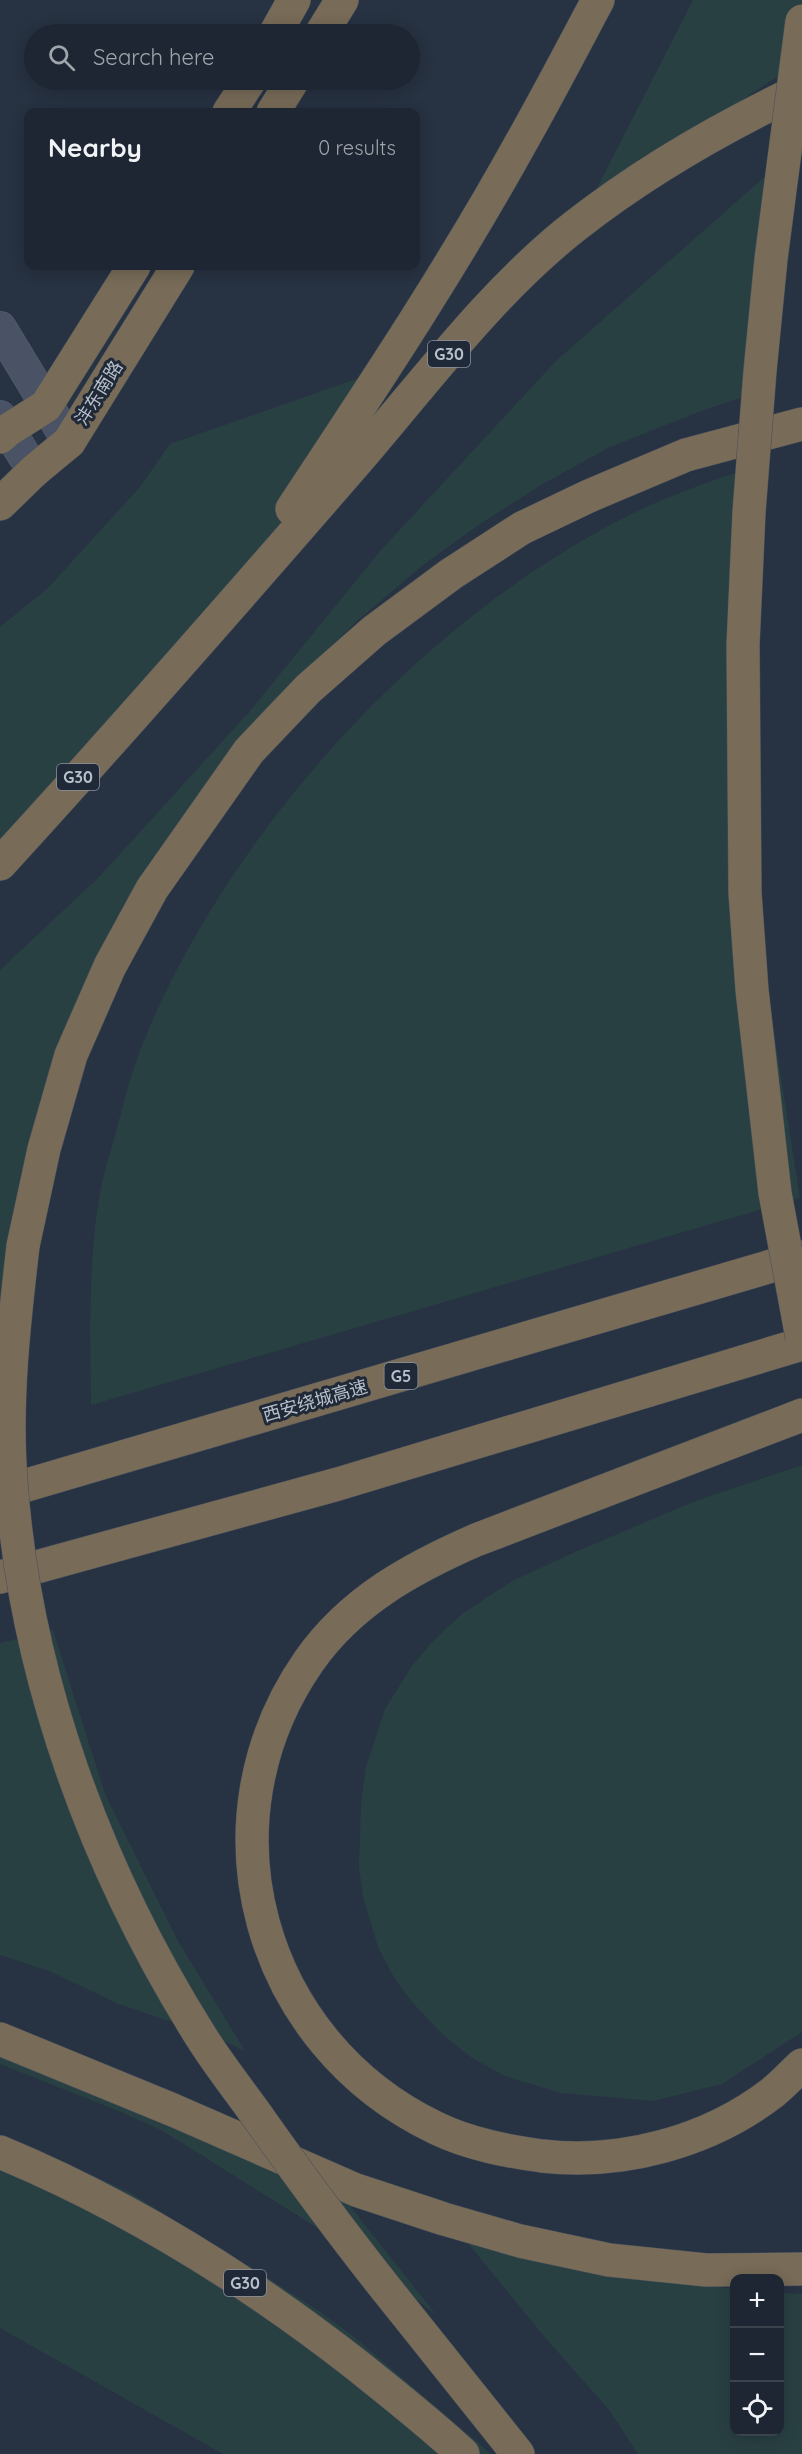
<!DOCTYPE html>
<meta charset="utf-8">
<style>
body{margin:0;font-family:Quicksand,"Noto Sans SC",sans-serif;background:#2a323e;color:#f1f3f6}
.controls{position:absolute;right:18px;bottom:18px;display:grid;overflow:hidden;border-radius:12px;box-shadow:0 3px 15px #0003}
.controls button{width:54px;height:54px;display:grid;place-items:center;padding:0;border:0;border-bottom:2px solid #3b434d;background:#1d2632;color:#f1f3f6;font:30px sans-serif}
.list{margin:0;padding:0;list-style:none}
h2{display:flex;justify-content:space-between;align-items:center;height:78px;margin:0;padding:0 24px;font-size:26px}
h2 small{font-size:20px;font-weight:400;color:#a0a5ac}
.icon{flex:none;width:33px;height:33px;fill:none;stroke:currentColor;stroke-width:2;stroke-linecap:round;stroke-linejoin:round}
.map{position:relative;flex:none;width:802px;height:2454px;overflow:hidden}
.search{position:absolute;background:#1d2632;box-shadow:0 3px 15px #0003;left:24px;top:24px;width:396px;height:66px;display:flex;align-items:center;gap:15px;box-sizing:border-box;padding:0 21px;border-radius:33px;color:#a0a5ac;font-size:22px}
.panel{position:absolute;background:#1d2632;box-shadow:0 3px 15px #0003;left:24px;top:108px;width:396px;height:162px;border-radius:12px}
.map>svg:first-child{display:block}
</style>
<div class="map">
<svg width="802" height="2454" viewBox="0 0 802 2454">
<rect width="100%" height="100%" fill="#273242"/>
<path fill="#294043" d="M693,0H802V60L590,202Z
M795,150L767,389L701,411L608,448L541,485L480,524L423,565L356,622L278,700L85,1000L0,1428V970L100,876L250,711L381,550L556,361Z
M452,281L429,331L307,500L0,847V627L48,588L88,544L139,488L170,444L362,377Z
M761,464L750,752L765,976L800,1198L91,1405C90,1334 88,1263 100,1193C103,1175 109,1157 114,1139C124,1101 134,1062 150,1026C239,819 434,609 638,511C677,492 720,478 761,464Z
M802,1465V2032L722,2084L653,2101L561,2093L505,2076L472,2058L442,2034L411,2001L392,1974L378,1947L363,1897L359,1867L361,1804L366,1767L385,1709L412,1666L434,1640L462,1614L512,1581L573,1553L693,1502Z
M53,1630L105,1794L178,1941L245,2051L215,2037L119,2004L49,1971L0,1955V1643Z
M0,2028L316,2163L437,2316L361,2255L163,2131L121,2112L0,2064Z
M0,2139L94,2176L129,2192L268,2278L322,2313L358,2340L491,2454H223L0,2328Z
M449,2220L671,2280L734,2289V2432H780V2293L802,2294V2454H638L609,2410L543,2335Z"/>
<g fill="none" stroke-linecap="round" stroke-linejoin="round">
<g stroke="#59626f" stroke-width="34">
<path id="secondary" d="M0,328L69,442
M0,417L34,471"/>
</g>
<g stroke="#464f5c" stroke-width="34">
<path id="highway" d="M275,34L294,0
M321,34L342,0
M229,112L250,80
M273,112L293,80
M0,437L8,430L46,406L134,266
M0,504L34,471L69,442L178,266
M292,509C372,388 452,268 522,141C548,95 573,47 598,0
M0,864C121,732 239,597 356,462C425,382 492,291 575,226C645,171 722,127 802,89
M23,1246L44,1149L71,1055L110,966L152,889L249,751L308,689L374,631L451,574L522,528L589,496L686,455L802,424
M802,1415L476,1540C412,1568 351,1601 309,1661C196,1823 258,2043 436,2128C469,2144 506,2151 542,2156C622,2165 708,2142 772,2093C783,2084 792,2074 802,2065
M0,1493L802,1257
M0,1577L338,1484L802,1344
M0,2039L173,2110L356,2190L444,2219L520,2241L609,2260L706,2270L802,2269
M0,2152C130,2206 248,2280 358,2366C394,2395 430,2423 463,2454
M387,2290L518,2454"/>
</g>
<use href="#secondary" stroke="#495365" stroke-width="33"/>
<use href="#highway" stroke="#786b58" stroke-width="33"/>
<g stroke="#464f5c" stroke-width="34" stroke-linecap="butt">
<path id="highway-bridge" d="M802,21L771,259L760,371L749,512L743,645L745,893L752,990L775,1193L802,1338
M23,1246C14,1324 5,1402 11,1480C25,1677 96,1869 200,2035C216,2061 235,2085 253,2110C296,2171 340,2231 387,2290"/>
</g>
<use href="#highway-bridge" stroke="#786b58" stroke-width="33"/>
</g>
<g text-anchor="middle" stroke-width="6" stroke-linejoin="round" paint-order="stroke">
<g fill="#202937" stroke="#8a939f" stroke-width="1.5">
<rect x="428" y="341" width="42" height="26" rx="4.5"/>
<rect x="57" y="764" width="42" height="26" rx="4.5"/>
<rect x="384.5" y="1363" width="33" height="26" rx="4.5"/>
<rect x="224" y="2270" width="42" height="26" rx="4.5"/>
</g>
<g font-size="16" font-weight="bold" fill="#b8c0cc">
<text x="449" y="360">G30</text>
<text x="78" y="783">G30</text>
<text x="401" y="1382">G5</text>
<text x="245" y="2289">G30</text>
</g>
<g font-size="18" fill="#b8c0cc" stroke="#202937">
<text transform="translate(99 393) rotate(-58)" y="6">沣东南路</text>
<text transform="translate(315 1401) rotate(-16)" y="6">西安绕城高速</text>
</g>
</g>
</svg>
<div class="controls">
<button>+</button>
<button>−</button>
<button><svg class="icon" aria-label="locate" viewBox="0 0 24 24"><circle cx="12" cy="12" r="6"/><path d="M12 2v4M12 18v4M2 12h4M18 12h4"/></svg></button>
</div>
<div class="search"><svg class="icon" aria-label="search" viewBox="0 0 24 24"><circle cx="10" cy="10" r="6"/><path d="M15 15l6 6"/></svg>Search here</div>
<section class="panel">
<h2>Nearby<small>0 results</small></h2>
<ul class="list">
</ul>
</section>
</div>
